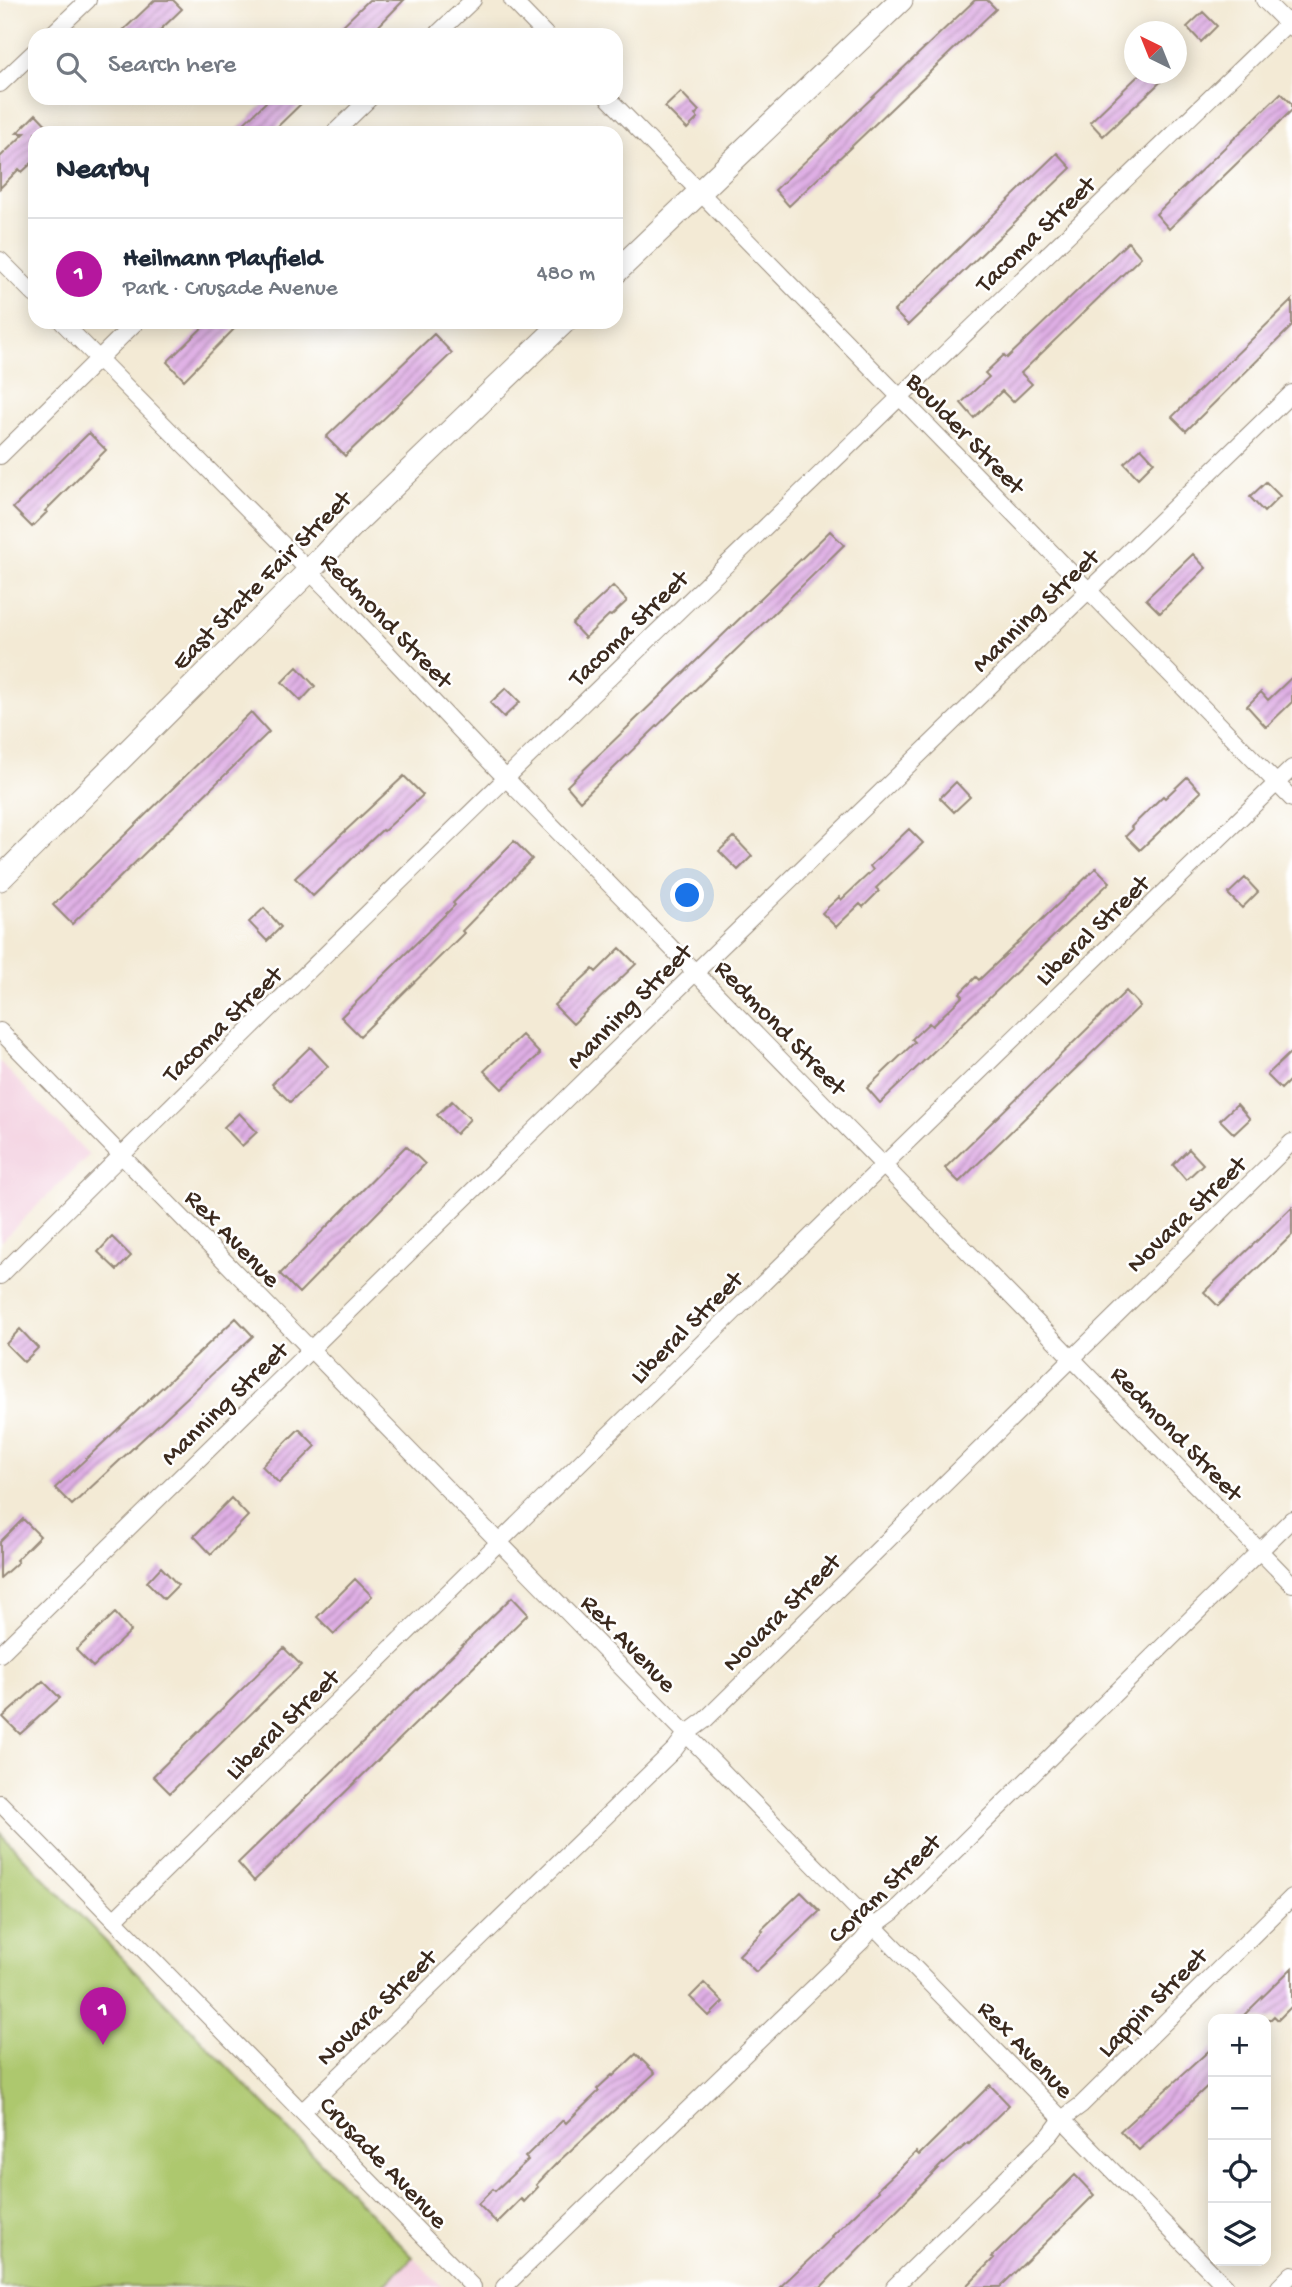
<!DOCTYPE html>
<meta charset="utf-8">
<style>
body{margin:0;font-family:"Gochi Hand",sans-serif;background:#f6f6f7;color:#1f2937}
.controls{position:absolute;right:21px;bottom:21px;display:grid;overflow:hidden;border-radius:14px;box-shadow:0 4px 18px #0003}
.controls button{width:63px;height:63px;display:grid;place-items:center;padding:0;border:0;border-bottom:2px solid #e0e1e3;background:#fff;color:#1f2937;font:35px sans-serif}
.compass{position:absolute;left:1124px;top:21px;width:63px;height:63px;border-radius:50%;background:#fff;box-shadow:0 4px 18px #0003;rotate:317deg}
.you{position:absolute;left:688px;top:896px;width:24px;height:24px;margin:-18px;border:5px solid #fff;border-radius:50%;background:#1a73e8;box-shadow:0 0 0 10px #1a73e833}
.badge{display:grid;place-items:center;width:46px;height:46px;border-radius:50%;background:#b5179e;color:#fff;font-size:23px;font-weight:700}
.pin{position:absolute;translate:-50% -58px;filter:drop-shadow(0 2px 4px #0008)}
.pin::after{content:'';position:absolute;top:37px;width:24px;height:21px;background:inherit;clip-path:polygon(0 0,100% 0,50% 100%)}
.list{margin:0;padding:0;list-style:none}
h2{display:flex;justify-content:space-between;align-items:center;height:91px;margin:0;padding:0 28px;font-size:30px}
h2 small{font-size:23px;font-weight:400;color:#747a83}
.list li{display:grid;grid-template-columns:46px 1fr auto;gap:21px;align-items:center;box-sizing:border-box;height:112px;padding:0 28px;border-top:2px solid #e0e1e3}
.list b{display:block;font-size:26px;white-space:nowrap}
.list p{margin:0;font-size:23px;white-space:nowrap;color:#747a83}
.list em{font-size:23px;font-style:normal;color:#747a83}
.icon{flex:none;width:38px;height:38px;fill:none;stroke:currentColor;stroke-width:2;stroke-linecap:round;stroke-linejoin:round}
.map{position:relative;flex:none;width:1292px;height:2287px;overflow:hidden}
.search{position:absolute;background:#fff;box-shadow:0 4px 18px #0003;left:28px;top:28px;width:595px;height:77px;display:flex;align-items:center;gap:18px;box-sizing:border-box;padding:0 24px;border-radius:21px;color:#747a83;font-size:26px}
.panel{position:absolute;background:#fff;box-shadow:0 4px 18px #0003;left:28px;top:126px;width:595px;height:203px;border-radius:21px}
.map>svg:first-child{display:block}
</style>
<div class="map">
<svg width="1292" height="2287" viewBox="0 0 1292 2287">
<defs>
<pattern id="building-hatch" width="6" height="6" patternUnits="userSpaceOnUse" patternTransform="scale(1.75)"><rect width="6" height="6" fill="#dfafe5"/><path d="M-1 1l2-2M0 6l6-6M5 7l2-2" fill="none" stroke="#b68fb9"/></pattern>
</defs>
<rect width="100%" height="100%" fill="#fff"/>
<filter id="ink" filterUnits="userSpaceOnUse"><feTurbulence type="fractalNoise" baseFrequency=".0143" numOctaves="2"/><feDisplacementMap in="SourceGraphic" scale="14" xChannelSelector="R" yChannelSelector="G"/><feConvolveMatrix kernelMatrix="1 2 1 2 8 2 1 2 1" color-interpolation-filters="sRGB"/></filter>
<filter id="wash" filterUnits="userSpaceOnUse"><feTurbulence type="fractalNoise" baseFrequency=".00686" numOctaves="4" result="noise"/><feDisplacementMap in="SourceGraphic" scale="28" xChannelSelector="R" yChannelSelector="G"/><feGaussianBlur stdDeviation="1.57" result="paint"/><feColorMatrix in="noise" values="0 0 0 0 0 0 0 0 0 0 0 0 0 0 0 0 0 1.4 0 .05"/><feComposite in="paint" operator="in"/></filter>
<g filter="url(#wash)">
<rect width="100%" height="100%" fill="#f3ead5"/>
<path fill="#f3cfdf" d="M0,1062L89,1155L0,1242Z
M413,2257L442,2287H383Z"/>
<path fill="#adc86e" stroke="#747946" stroke-width="2" d="M0,1833L413,2257L383,2287H0Z"/>
<g id="blocks">
<path fill="url(#building-hatch)" d="M155,0H173L182,9L155,35H118Z
M369,0H404L370,35H333Z
M975,0H987L996,9L789,206L775,190Z
M1203,12L1217,26L1201,42L1187,27Z
M1140,74H1169L1103,136L1090,122Z
M681,92L699,111L695,115L698,118L687,129L665,107Z
M1281,93L1292,104V110L1169,229L1156,214Z
M270,98H307L271,133H234Z
M36,114L54,133H35V160L22,172L19,169L0,188V157L25,133H17Z
M1057,153L1071,168L908,325L894,311Z
M1128,242L1141,257L1021,373L1032,384L1013,402L1002,391L974,418L961,403L989,377L985,373L1004,355L1007,358Z
M1292,300V326L1186,431L1172,417Z
M208,322H241L184,380L167,362Z
M434,334L452,353L345,456L326,437Z
M89,433L106,450L45,511L47,512L32,527L13,508Z
M1141,448L1154,462L1138,478L1124,463Z
M1266,482L1280,496L1264,512L1250,497Z
M830,531L844,545L580,801L567,786Z
M1193,554L1206,568L1160,613L1146,599Z
M613,586L627,601L611,616L609,615L585,638L572,624Z
M297,667L315,686L301,701L282,682Z
M1292,677V702L1266,727L1247,706L1261,692L1268,700Z
M506,688L520,702L504,717L490,703Z
M251,712L269,732L72,924L53,905Z
M404,776L423,795L384,831L382,830L313,896L295,878Z
M1187,777L1201,792L1140,850L1126,836L1133,829L1131,827L1163,796L1165,798Z
M956,782L970,797L954,812L940,798Z
M909,829L923,843L876,888L879,891L863,907L860,904L836,927L822,913L839,897L841,900L873,870L870,866Z
M734,837L752,856L738,870L719,851Z
M514,841L532,859L462,931L464,933L360,1036L341,1017L455,905L453,903Z
M1096,868L1110,882L880,1103L867,1088L915,1042L912,1039L929,1023L932,1026L963,996L960,993L976,977L979,980Z
M1245,878L1258,892L1242,908L1228,894Z
M264,908L281,927L267,941L249,922Z
M620,948L636,964L573,1024L554,1005L593,969L596,972Z
M1126,991L1140,1006L959,1182L945,1168Z
M522,1035L540,1054L502,1089L484,1071Z
M310,1047L328,1066L290,1102L272,1084Z
M1292,1051V1078L1281,1089L1267,1075Z
M452,1101L470,1119L456,1134L437,1115Z
M1237,1104L1250,1119L1234,1134L1220,1120Z
M239,1113L257,1132L242,1146L224,1127Z
M406,1146L425,1164L299,1293L280,1274Z
M1189,1149L1203,1164L1186,1180L1173,1165Z
M1292,1207V1235L1218,1306L1204,1292Z
M112,1237L131,1256L117,1270L98,1252Z
M236,1318L253,1336L72,1505L55,1488Z
M20,1329L38,1348L24,1362L6,1344Z
M299,1429L316,1446L279,1483L262,1466Z
M231,1498L248,1516L211,1554L194,1536Z
M23,1519L40,1536L16,1560L18,1562L0,1578V1542Z
M161,1567L178,1585L164,1599L147,1582Z
M355,1579L372,1596L334,1634L317,1617Z
M512,1597L528,1614L254,1881L238,1863Z
M115,1613L131,1631L93,1667L76,1650Z
M284,1648L301,1665L170,1793L153,1776Z
M43,1681L60,1698L20,1734L3,1717Z
M801,1892L820,1911L756,1972L739,1955L763,1931L761,1930Z
M1292,1968V2006L1278,2020L1274,2016L1271,2019H1240Z
M704,1983L723,2002L709,2016L690,1997Z
M1213,2047V2081L1139,2150L1120,2131Z
M636,2054L655,2073L558,2162L536,2185L538,2187L524,2202L521,2199L497,2223L478,2204L493,2189L495,2191L528,2160L525,2157L563,2120L566,2123L599,2091L597,2089L612,2075L613,2076Z
M990,2085L1009,2105L969,2144L968,2143L944,2164L943,2163L821,2287H780L833,2237L832,2236L879,2191L878,2189L898,2170L916,2152L919,2155Z
M1075,2175L1094,2195L1071,2218L1000,2287H965L994,2258L992,2257Z"/>
</g>
</g>
<g filter="url(#ink)">
<use href="#blocks" fill-opacity="0" stroke="#978a7a" stroke-width="2"/>
<g fill="none" stroke-linecap="round" stroke-linejoin="round">
<g stroke="#978a7a" stroke-width="18">
<path id="street" d="M512,0L546,35
M1264,0L1292,28
M51,35L88,0
M436,35L473,0
M0,84L35,51
M608,98L1292,799
M334,133L370,98
M0,260L35,295
M62,322L328,590L493,765L1292,1584
M0,456L136,322
M0,1031L1226,2287
M0,1276C425,852 860,436 1292,19
M0,1654L718,950L1292,393
M0,1803L473,2287
M114,1920L905,1144L1292,768
M302,2112L675,1749L686,1734L705,1720L1292,1142
M504,2287L862,1941L874,1926L893,1912L1292,1519
M894,2287L1050,2135L1062,2119L1081,2105L1292,1897
M1279,2287L1292,2274"/>
</g>
<g stroke="#978a7a" stroke-width="25">
<path id="secondary" d="M616,272L901,0
M0,879L309,571L354,524L564,322"/>
</g>
<use href="#street" stroke="#fff" stroke-width="16"/>
<use href="#secondary" stroke="#fff" stroke-width="23"/>
</g>
</g>
<g text-anchor="middle" stroke-width="5" stroke-linejoin="round" paint-order="stroke">
<g font-size="26" fill="#3b2a1e" stroke="#fff">
<text transform="translate(1034 233) rotate(-44)" y="9">Tacoma Street</text>
<text transform="translate(967 432) rotate(46)" y="9">Boulder Street</text>
<text transform="translate(260 579) rotate(-45)" y="9">East State Fair Street</text>
<text transform="translate(1034 609) rotate(-44)" y="9">Manning Street</text>
<text transform="translate(388 619) rotate(46)" y="9">Redmond Street</text>
<text transform="translate(627 627) rotate(-44)" y="9">Tacoma Street</text>
<text transform="translate(1091 929) rotate(-44)" y="9">Liberal Street</text>
<text transform="translate(628 1005) rotate(-45)" y="9">Manning Street</text>
<text transform="translate(221 1023) rotate(-44)" y="9">Tacoma Street</text>
<text transform="translate(782 1026) rotate(46)" y="9">Redmond Street</text>
<text transform="translate(1185 1213) rotate(-44)" y="9">Novara Street</text>
<text transform="translate(234 1237) rotate(46)" y="9">Rex Avenue</text>
<text transform="translate(685 1326) rotate(-45)" y="9">Liberal Street</text>
<text transform="translate(223 1402) rotate(-44)" y="9">Manning Street</text>
<text transform="translate(1178 1432) rotate(46)" y="9">Redmond Street</text>
<text transform="translate(780 1611) rotate(-45)" y="9">Novara Street</text>
<text transform="translate(630 1642) rotate(46)" y="9">Rex Avenue</text>
<text transform="translate(281 1723) rotate(-44)" y="9">Liberal Street</text>
<text transform="translate(883 1887) rotate(-44)" y="9">Coram Street</text>
<text transform="translate(1151 2001) rotate(-45)" y="9">Lappin Street</text>
<text transform="translate(375 2006) rotate(-44)" y="9">Novara Street</text>
<text transform="translate(1027 2048) rotate(46)" y="9">Rex Avenue</text>
<text transform="translate(385 2161) rotate(46)" y="9">Crusade Avenue</text>
</g>
</g>
</svg>
<div class="controls">
<button>+</button>
<button>−</button>
<button><svg class="icon" aria-label="locate" viewBox="0 0 24 24"><circle cx="12" cy="12" r="6"/><path d="M12 2v4M12 18v4M2 12h4M18 12h4"/></svg></button>
<button><svg class="icon" aria-label="layers" viewBox="0 0 24 24"><path d="M12 4l9 5-9 5-9-5zM3 14l9 5 9-5"/></svg></button>
</div>
<svg class="compass" viewBox="-18 -18 36 36"><path d="M0-13l5 13h-10z" fill="#e53935"/><path d="M0 13l5-13h-10z" fill="#747a83"/></svg>
<div class="you"></div>
<div class="pin badge" style="left:103px;top:2045px">1</div>
<div class="search"><svg class="icon" aria-label="search" viewBox="0 0 24 24"><circle cx="10" cy="10" r="6"/><path d="M15 15l6 6"/></svg>Search here</div>
<section class="panel">
<h2>Nearby<small></small></h2>
<ul class="list">
<li><span class="badge">1</span><div><b>Heilmann Playfield</b><p>Park · Crusade Avenue</p></div><em>480 m</em></li>
</ul>
</section>
</div>
